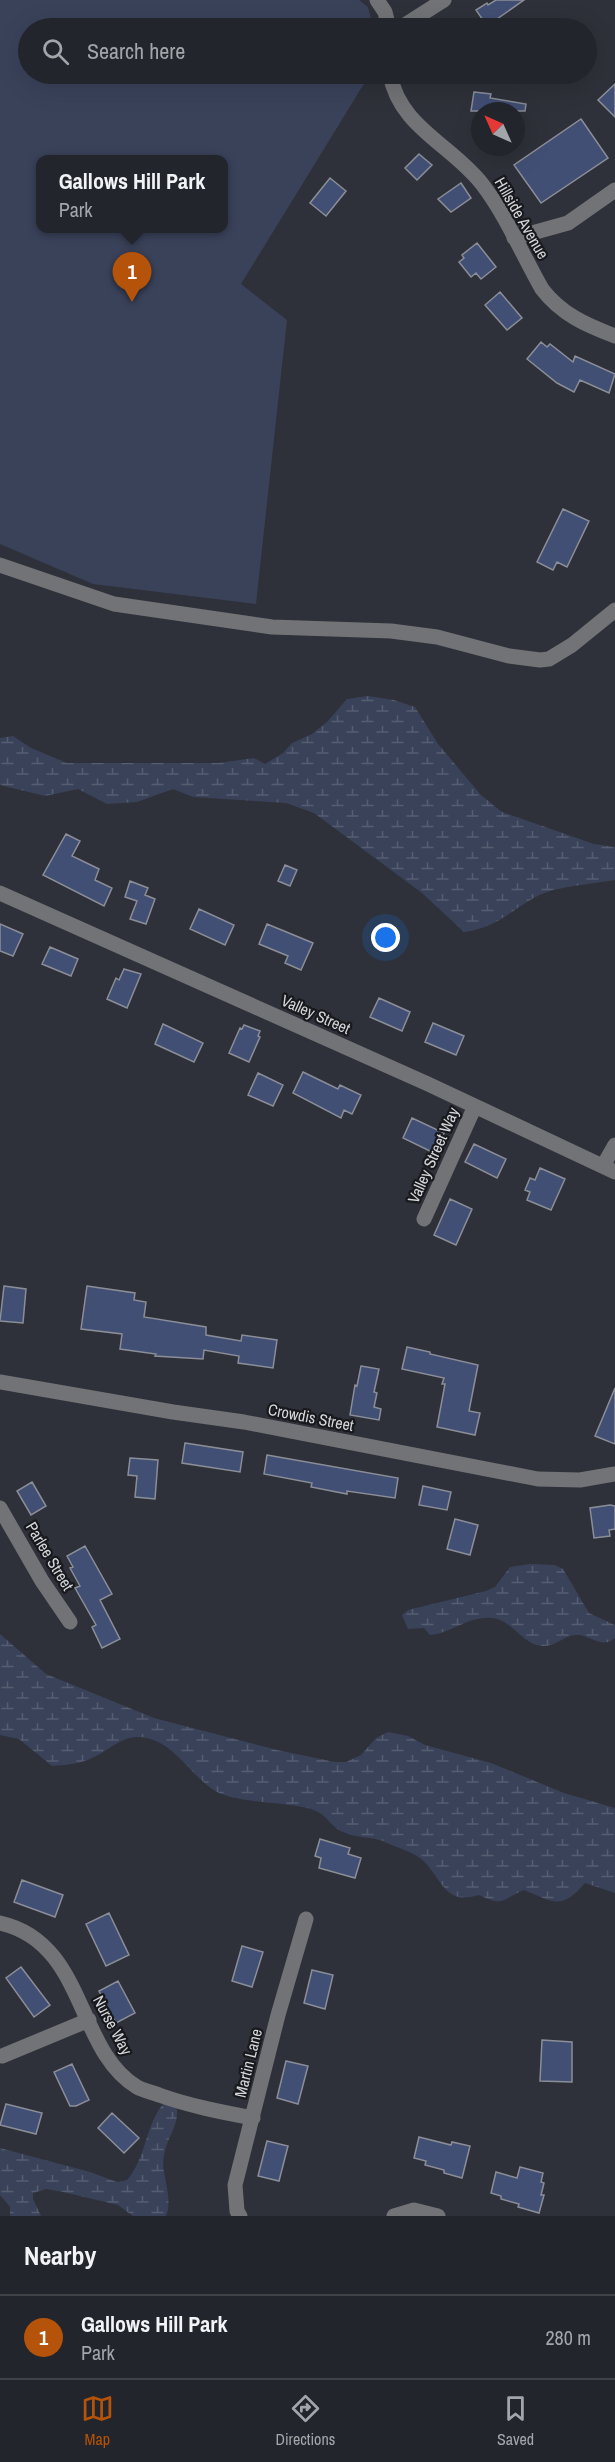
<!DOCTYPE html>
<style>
body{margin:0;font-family:"Archivo Narrow",sans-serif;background:#2a2d33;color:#f1f3f6}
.compass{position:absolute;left:471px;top:102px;width:54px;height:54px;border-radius:50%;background:#22252b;box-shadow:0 6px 24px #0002;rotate:315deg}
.you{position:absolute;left:386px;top:938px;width:21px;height:21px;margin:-15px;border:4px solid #fff;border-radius:50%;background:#1a73e8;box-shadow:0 0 0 9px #1a73e833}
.badge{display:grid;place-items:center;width:39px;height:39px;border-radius:50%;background:#b45309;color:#fff;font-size:20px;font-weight:700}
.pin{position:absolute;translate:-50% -50px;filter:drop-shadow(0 2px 3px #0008)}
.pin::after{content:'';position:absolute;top:32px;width:21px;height:18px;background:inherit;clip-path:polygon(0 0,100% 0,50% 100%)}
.popup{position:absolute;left:36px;top:155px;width:192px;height:78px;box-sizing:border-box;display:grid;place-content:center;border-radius:12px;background:#22252b;filter:drop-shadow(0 2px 4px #0005);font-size:20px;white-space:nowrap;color:#a2a5a9}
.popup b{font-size:22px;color:#f1f3f6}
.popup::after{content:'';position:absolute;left:50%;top:100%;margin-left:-12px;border:12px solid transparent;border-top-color:#22252b}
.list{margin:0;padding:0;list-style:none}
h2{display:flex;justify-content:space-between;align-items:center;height:78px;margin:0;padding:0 24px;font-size:26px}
h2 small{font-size:20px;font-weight:400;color:#a2a5a9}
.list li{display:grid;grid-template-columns:39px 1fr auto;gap:18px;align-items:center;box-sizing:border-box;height:84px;padding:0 24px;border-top:2px solid #3f4247}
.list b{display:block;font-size:22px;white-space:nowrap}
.list p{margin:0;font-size:20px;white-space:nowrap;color:#a2a5a9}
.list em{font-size:20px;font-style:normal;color:#a2a5a9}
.icon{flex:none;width:33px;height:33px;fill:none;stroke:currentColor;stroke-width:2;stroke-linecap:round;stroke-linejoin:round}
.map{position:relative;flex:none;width:615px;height:2216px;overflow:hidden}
.search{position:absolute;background:#22252b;box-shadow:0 6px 24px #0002;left:18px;right:18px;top:18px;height:66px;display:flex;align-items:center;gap:15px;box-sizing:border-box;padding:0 21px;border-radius:33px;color:#a2a5a9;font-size:22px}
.sheet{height:162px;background:#22252b}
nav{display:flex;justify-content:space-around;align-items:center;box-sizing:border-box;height:84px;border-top:2px solid #3f4247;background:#22252b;font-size:16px;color:#a2a5a9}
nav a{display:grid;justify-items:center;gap:3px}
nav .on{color:#b45309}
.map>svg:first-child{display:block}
</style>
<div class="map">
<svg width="615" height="2216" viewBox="0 0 615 2216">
<defs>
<pattern id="wetland-marsh" width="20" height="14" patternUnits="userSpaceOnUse" patternTransform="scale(1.5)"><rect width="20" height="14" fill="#3a425a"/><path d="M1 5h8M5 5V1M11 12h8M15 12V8" fill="none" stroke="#565d71"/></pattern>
</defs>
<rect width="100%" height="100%" fill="#2e3139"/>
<path fill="url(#wetland-marsh)" d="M368,696L394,700L415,707L438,744L481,795L502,812L594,844L615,847V880C597,883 557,887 542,894C513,907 499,928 464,932L422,893L314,813L286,803L193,797L173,789L137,802L107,804L78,789L45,796L0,785V738L13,736L31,748L67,763H218L254,758L265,764L283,753L292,743L312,734L327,722L347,699Z
M530,1564L555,1565L563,1569L589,1613L615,1625V1638C602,1650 590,1634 576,1635C564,1635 556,1647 543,1646C522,1645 513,1620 492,1618C467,1616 451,1634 430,1635L424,1628L408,1629L402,1615L408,1610L486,1591L495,1587L510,1567Z
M0,1634L46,1674L154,1718L277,1750L335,1762H346L361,1755L376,1738L388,1732L408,1736L425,1745L491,1763L564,1793L615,1808V1893L585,1883C560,1912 553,1901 524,1890C500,1900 505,1907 479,1895C442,1906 443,1877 420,1858C410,1851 398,1848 387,1843C374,1836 358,1839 343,1832C327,1825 329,1813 307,1808C282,1802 239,1803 217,1792C189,1776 173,1737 137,1737C121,1737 106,1752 92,1758C79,1764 66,1765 52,1766L19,1739L0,1735Z
M163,2104H176C181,2124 167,2136 164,2155C160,2175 174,2195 166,2216H133L118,2205L63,2192L46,2189L33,2193V2199L41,2216H10V2207L0,2195V2148L90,2172L117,2182L127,2180C146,2159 145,2126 163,2104Z"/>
<path fill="#3a425a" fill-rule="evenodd" d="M0,0H359L368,7L373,28H28V74H370L241,284L287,320L256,604L93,584L0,544ZM40,160H224V228H40Z"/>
<path fill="#424f74" stroke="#8b8e97" stroke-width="1.5" d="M496,0H524L487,26L476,10L487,3L488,5Z
M615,84V117L598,100Z
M474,92L491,94L490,98L526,104L525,111H471Z
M581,119L608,158L541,203L514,165Z
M419,154L432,165L417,180L405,168Z
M330,178L346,191L326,216L310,203Z
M461,183L471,198L451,212L438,199Z
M477,243L496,267L481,279L476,273L471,277L459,262L464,258L462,255Z
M500,292L522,318L507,330L485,305Z
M541,342L547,347L550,344L573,362L575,356L615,374L609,393L580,380L574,392L557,383L527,359Z
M563,509L589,521L567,567L557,562L553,570L537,562Z
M66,834L80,841L72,856L99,869L95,880L112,888L104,906L43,875Z
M285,865L297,870L290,886L278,881Z
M130,881L148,888L145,895L155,899L146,924L130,919L137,901L125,897Z
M199,909L234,925L225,945L190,929Z
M0,924L23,934L13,956L0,951Z
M267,924L313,943L301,970L285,963L288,956L259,944Z
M50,947L78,959L71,976L42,964Z
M124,969L141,974L127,1008L107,999L116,978L119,980Z
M379,998L410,1012L402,1031L370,1017Z
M433,1023L464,1036L456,1055L425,1042Z
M163,1024L203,1043L194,1062L155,1044Z
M244,1025L260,1031L258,1036L260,1037L249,1062L229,1053L240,1028L242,1029Z
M303,1072L338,1089L340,1085L361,1095L352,1114L344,1110L341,1118L293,1093Z
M258,1073L283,1085L273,1106L248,1095Z
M412,1118L444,1133L434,1153L403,1138Z
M474,1144L506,1159L497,1178L465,1162Z
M540,1168L565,1179L551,1210L527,1200L530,1192L525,1190L530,1178L535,1180Z
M450,1199L472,1209L456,1245L434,1235Z
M4,1286L26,1289L23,1323L0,1321Z
M87,1286L135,1293L134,1300L146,1302L144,1317L206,1327V1335L241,1341L242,1335L277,1340L273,1368L238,1363L239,1356L204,1350L203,1359L155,1356L156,1354L120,1349L122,1334L81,1329Z
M407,1347L430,1352V1354L478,1365L469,1411L480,1413L475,1435L437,1427L445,1384H442L444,1378L402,1369Z
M361,1366L379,1369L374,1392L377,1393L374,1407L381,1409L379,1420L350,1415L355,1385L357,1386Z
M615,1388V1444L595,1436Z
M185,1443L243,1452L240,1472L182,1463Z
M267,1455L398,1478L395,1498L347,1491V1494L311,1487L312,1483L264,1474Z
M130,1458L158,1460L155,1499L135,1497L137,1476L128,1475Z
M32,1482L46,1506L31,1515L17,1491Z
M423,1486L451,1492L447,1510L419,1505Z
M610,1505L615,1506V1529L609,1530L610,1536L594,1538L590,1508Z
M455,1519L478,1525L470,1555L447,1549Z
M85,1546L112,1594L100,1600L120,1639L102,1648L92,1627L96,1625L75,1588L80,1586L70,1568L73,1567L67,1556Z
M320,1839L350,1848L348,1854L361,1858L355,1878L319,1868L321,1858L315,1856Z
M22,1880L63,1895L55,1917L14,1902Z
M109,1913L129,1955L106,1966L86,1924Z
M242,1946L263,1952L252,1987L232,1981Z
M21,1967L50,2005L34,2017L6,1978Z
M312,1970L333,1975L325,2009L304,2003Z
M118,1981L135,2013L116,2023L99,1991Z
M542,2040L572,2042V2082L540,2081Z
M286,2061L308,2066L298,2104L277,2098Z
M72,2064L89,2100L76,2106H70L54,2072Z
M6,2104L42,2113L36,2134L0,2125Z
M112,2113L139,2138L124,2153L98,2128Z
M419,2137L451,2145L452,2142L470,2146L462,2178L444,2173V2170L425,2165L426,2161L414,2158Z
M267,2141L288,2146L279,2181L258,2176Z
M520,2167L543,2173L541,2182L544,2183L541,2195H544L539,2213L518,2207L519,2204L501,2199V2196L491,2193L496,2172L517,2178Z"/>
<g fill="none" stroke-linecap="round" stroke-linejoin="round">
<path stroke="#727377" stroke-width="15" d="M377,0L385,12L389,28
M400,28L444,0
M390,74C399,127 452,145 482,184C506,215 522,254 542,289C561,314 586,325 615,336
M514,238L568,223L615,190
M0,565L114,604L272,627L391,631L437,637L509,656L540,660L549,659L572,645L615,610
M0,893L428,1084L615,1172
M603,1166L615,1145
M424,1219L475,1106
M0,1382L173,1412L244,1422L538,1479L580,1480L615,1474
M0,1508L42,1581L70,1622
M0,1923C86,1942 76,2051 137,2087C144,2091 152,2092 159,2095C190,2106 221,2112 253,2118
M2,2056L89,2020
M240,2216L237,2211L235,2185L278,2015L306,1919
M394,2216L414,2210L438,2216"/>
</g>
<g text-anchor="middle" stroke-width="4.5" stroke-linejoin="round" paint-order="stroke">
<g font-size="16" fill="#d4d6da" stroke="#18191d">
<text transform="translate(522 218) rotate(60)" y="6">Hillside Avenue</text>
<text transform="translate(316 1014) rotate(24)" y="6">Valley Street</text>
<text transform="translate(433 1155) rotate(-66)" y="6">Valley Street Way</text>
<text transform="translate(311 1417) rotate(11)" y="6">Crowdis Street</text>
<text transform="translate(50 1556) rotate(59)" y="6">Parlee Street</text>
<text transform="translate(113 2025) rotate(62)" y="6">Nurse Way</text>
<text transform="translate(248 2063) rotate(-76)" y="6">Martin Lane</text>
</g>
</g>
</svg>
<svg class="compass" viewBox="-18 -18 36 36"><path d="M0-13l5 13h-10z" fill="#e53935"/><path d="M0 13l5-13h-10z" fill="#a2a5a9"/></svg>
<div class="you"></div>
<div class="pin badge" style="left:132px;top:302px">1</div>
<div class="popup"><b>Gallows Hill Park</b>Park</div>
<div class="search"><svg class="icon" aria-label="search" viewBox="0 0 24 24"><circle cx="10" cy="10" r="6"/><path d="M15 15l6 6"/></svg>Search here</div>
</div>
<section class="sheet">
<h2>Nearby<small></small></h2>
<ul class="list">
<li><span class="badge">1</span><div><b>Gallows Hill Park</b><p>Park</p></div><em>280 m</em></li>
</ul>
</section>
<nav>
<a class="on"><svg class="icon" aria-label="map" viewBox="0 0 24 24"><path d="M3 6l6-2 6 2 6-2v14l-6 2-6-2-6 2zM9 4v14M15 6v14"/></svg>Map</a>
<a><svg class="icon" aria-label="directions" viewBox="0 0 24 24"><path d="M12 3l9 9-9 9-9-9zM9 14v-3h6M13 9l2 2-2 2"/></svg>Directions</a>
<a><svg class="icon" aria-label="saved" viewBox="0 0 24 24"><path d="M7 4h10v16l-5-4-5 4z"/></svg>Saved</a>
</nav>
